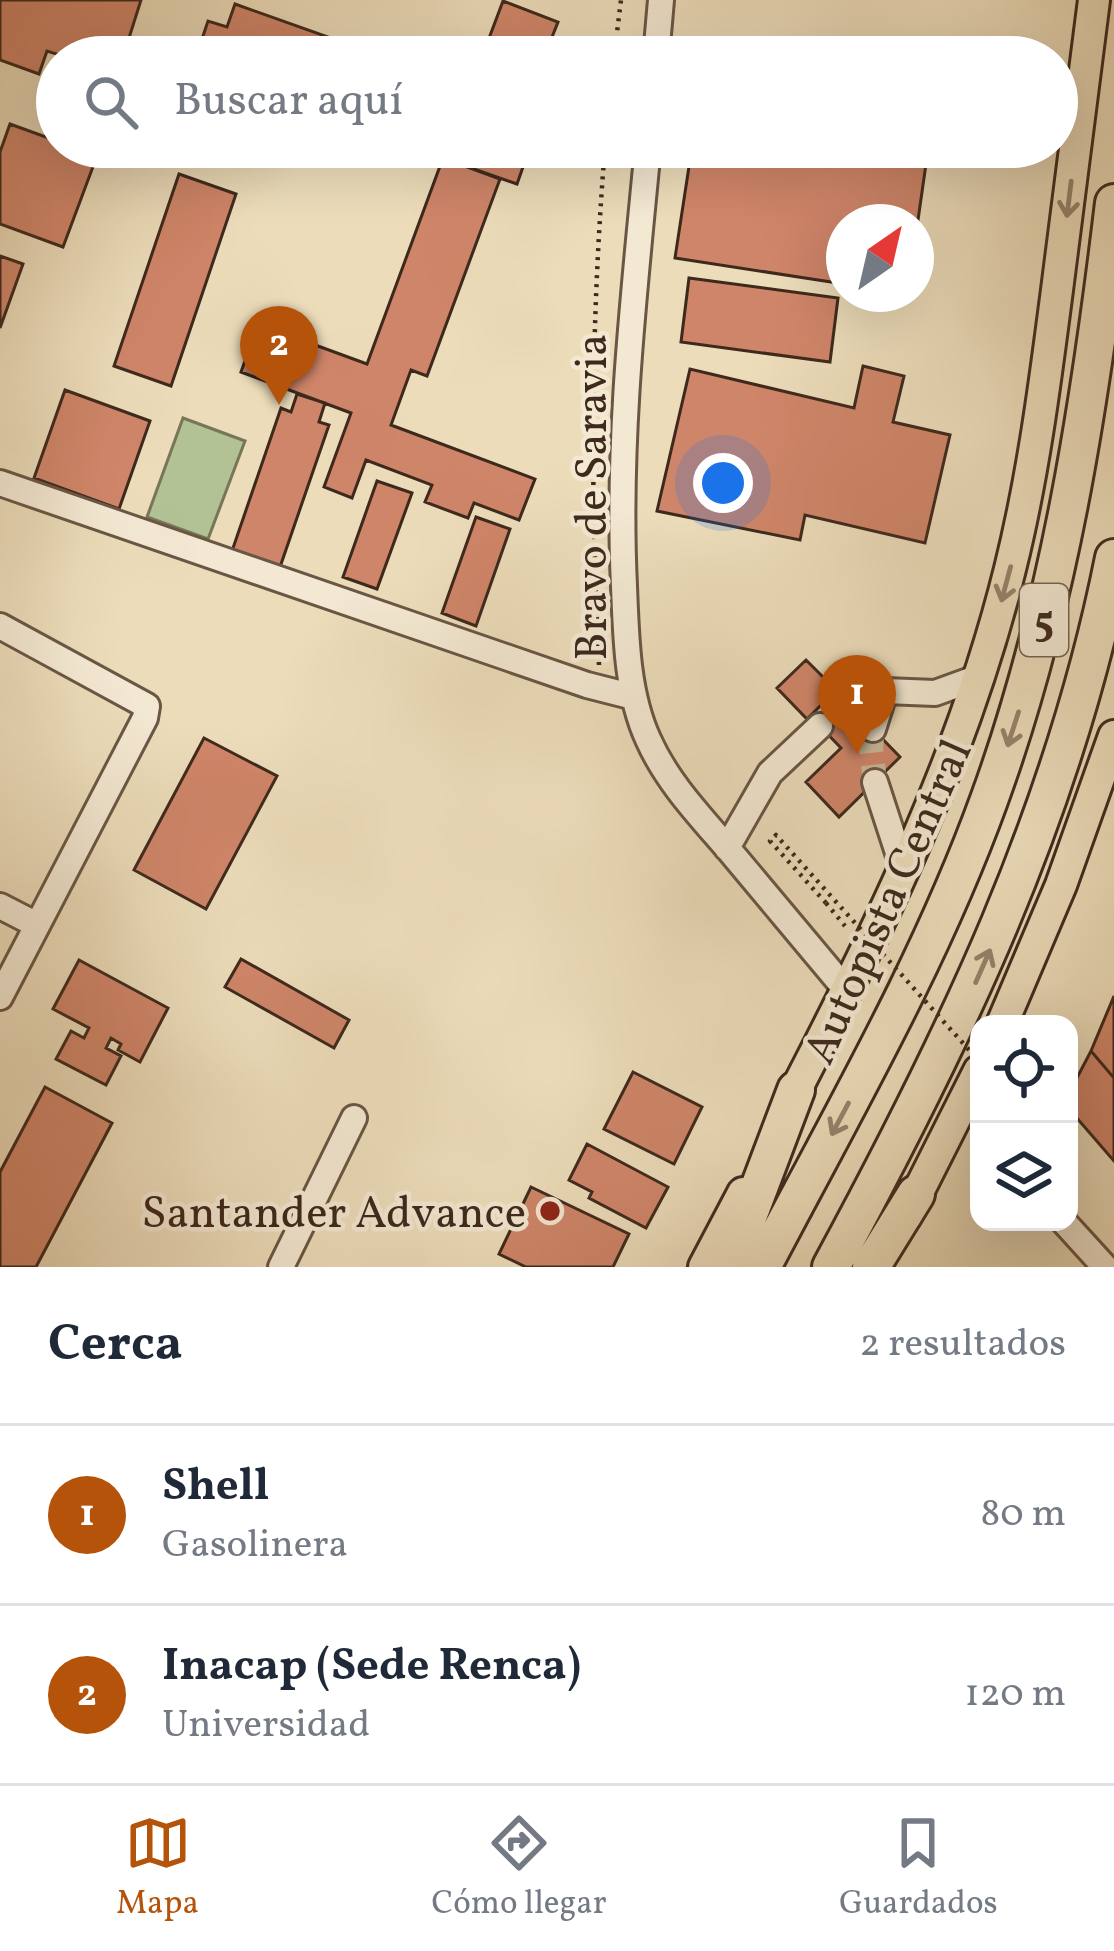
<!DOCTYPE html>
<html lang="es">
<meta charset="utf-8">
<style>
body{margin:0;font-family:Vollkorn,serif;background:#f6f6f7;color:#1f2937}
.controls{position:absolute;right:36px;bottom:36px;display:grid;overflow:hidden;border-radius:24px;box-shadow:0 12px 48px #0002}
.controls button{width:108px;height:108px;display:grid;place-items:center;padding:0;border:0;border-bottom:3px solid #e0e1e3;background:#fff;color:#1f2937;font:60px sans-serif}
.compass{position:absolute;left:826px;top:204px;width:108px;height:108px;border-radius:50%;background:#fff;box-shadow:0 12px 48px #0002;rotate:34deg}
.you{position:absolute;left:723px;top:483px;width:42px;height:42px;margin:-30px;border:9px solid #fff;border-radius:50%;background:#1a73e8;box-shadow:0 0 0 18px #1a73e833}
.badge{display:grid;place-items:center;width:78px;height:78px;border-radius:50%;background:#b45309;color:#fff;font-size:39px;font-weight:700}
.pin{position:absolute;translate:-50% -99px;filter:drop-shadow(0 3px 6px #0008)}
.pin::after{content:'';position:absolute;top:63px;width:42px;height:36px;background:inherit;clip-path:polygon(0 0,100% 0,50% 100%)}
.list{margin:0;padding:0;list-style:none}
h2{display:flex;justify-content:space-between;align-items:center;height:156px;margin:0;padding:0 48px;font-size:51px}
h2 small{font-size:39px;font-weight:400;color:#747a83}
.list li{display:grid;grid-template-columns:78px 1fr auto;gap:36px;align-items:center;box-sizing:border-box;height:180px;padding:0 48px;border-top:3px solid #e0e1e3}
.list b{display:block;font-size:45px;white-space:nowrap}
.list p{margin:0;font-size:39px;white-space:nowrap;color:#747a83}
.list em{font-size:39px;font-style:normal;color:#747a83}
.icon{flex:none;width:66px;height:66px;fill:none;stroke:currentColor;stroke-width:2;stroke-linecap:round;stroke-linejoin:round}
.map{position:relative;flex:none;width:1114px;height:1267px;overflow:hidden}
.search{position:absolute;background:#fff;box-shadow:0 12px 48px #0002;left:36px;right:36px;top:36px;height:132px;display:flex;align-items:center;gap:30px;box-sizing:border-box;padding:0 42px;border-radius:66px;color:#747a83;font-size:45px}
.sheet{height:516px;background:#fff}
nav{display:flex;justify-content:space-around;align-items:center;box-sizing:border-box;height:168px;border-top:3px solid #e0e1e3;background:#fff;font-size:33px;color:#747a83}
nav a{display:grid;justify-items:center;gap:6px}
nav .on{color:#b45309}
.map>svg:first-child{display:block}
</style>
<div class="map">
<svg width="1114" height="1267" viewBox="0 0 1114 1267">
<rect width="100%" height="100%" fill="#ecdcba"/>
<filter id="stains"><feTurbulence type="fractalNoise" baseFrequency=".00167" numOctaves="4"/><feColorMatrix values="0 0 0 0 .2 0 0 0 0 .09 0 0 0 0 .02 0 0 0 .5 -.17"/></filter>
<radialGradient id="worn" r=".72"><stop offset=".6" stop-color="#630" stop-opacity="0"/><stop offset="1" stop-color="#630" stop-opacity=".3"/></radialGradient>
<path fill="#b2c294" stroke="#787658" stroke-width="3" d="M183,418L245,441L208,539L147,517Z"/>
<path fill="#cf8569" stroke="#3e291d" stroke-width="3" d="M0,0H141L123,57H66L47,51L39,74L0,60Z
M503,1L558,22L544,57H482Z
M235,4L384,57H196L208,21L227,27Z
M10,124L57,141V147H73L97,156L63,247L0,224V152Z
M411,147H530L517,184Z
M692,147H858L927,157L916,234V222H844V284L675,258Z
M443,158L500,179L427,376L411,370L391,425L535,479L519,520L474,503L468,518L425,502L432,485L366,460L352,498L324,487L351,413L241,372L258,324L367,364Z
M179,174L236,194L171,386L114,366Z
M0,256L23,264L0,328Z
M689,278L838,298L830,362L681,342Z
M863,366L904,376L893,422L950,435L925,543L805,515L800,540L657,511L690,369L854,408Z
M65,390L150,421L119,509L34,478Z
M297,394L325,403L319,422L329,425L280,567L232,551L281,408L291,412Z
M377,481L412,493L377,589L343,577Z
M476,517L510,529L476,626L442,613Z
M806,660L836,690L807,719L777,688Z
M841,696L900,757L839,817L806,782L841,748L815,721Z
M204,738L277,776L206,909L134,870Z
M241,959L349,1020L334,1048L225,987Z
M79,960L168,1008L140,1062L118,1050L121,1044L111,1038L106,1048L121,1056L106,1085L56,1059L71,1031L84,1038L89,1028L53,1009Z
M1114,996V1078L1091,1051Z
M1091,1051L1114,1078V1161L1069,1109V1093Z
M633,1072L702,1107L674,1164L604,1129Z
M45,1087L112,1123L36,1267H0V1172Z
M587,1144L668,1187L646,1228L589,1198L592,1192L569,1180Z
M531,1187L629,1234L613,1267H526L499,1254Z"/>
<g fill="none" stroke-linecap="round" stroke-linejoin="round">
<path stroke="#c9b89b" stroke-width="24" stroke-dasharray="24 12" stroke-linecap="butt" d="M873,729L871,747L875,782"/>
<g stroke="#6a5644" stroke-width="30">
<path id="minor" d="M656,57L661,0
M648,147C634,294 617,439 624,586C626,637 627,693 648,739C667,782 699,815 729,850C768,897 808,944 847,991
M0,483L587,685L634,697
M0,626L147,706L145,718L0,997
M846,702L885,691L935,693L979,677
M873,729L885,691
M875,782L904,871
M727,848L770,773L820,726
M0,906L37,925
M1064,1222L1105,1267
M281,1267L354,1118"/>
</g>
<g stroke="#3e291d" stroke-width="36">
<path id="major" d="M1002,1024L1061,885L1114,736
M787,1107C877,934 963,759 1010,569C1033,477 1045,383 1057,290C1069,193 1082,97 1094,0
M906,1216L979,1071
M704,1267L743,1193"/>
</g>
<g stroke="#3e291d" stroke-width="42">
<path id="highway" d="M729,1267L796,1090
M762,1267C842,1114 930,963 989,800C1059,608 1090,405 1114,203
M831,1267C955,1038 1063,815 1114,558
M871,1267L916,1194"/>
</g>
<path stroke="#3e291d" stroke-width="4.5" stroke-dasharray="3 6" stroke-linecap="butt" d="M614,57L621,0
M599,665C590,492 591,320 605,147
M826,903L845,926
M1069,1162L1074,1167L1069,1171"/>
<use href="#minor" stroke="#f3e8d2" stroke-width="24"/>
<use href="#major" stroke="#ecdcba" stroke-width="30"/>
<use href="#highway" stroke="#ecdcba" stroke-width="36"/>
<path stroke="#3e291d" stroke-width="4.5" stroke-dasharray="3 6" stroke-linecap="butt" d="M826,903L770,841L776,835L979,1061"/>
</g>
<defs><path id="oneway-shaft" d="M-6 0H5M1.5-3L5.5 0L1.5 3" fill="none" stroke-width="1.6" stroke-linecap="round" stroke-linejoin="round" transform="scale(3)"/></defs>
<g stroke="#95826c">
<use href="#oneway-shaft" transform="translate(1069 199) rotate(97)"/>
<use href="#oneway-shaft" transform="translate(1006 584) rotate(105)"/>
<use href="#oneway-shaft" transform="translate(1013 729) rotate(108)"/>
<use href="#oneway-shaft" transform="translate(983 966) rotate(-66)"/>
<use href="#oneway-shaft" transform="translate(840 1119) rotate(118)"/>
</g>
<circle fill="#8f2418" stroke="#f3e8d2" stroke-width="4.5" cx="550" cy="1211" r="12"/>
<g text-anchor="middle" stroke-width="9" stroke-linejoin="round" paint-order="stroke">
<rect fill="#f3e8d2" stroke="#746253" stroke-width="3" x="1020" y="584" width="48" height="72" rx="9"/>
<g font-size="42" font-weight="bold" fill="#3e291d">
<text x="1044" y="635">5</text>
</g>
<g font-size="45" fill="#3e291d" stroke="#f3e8d2">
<text transform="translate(590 497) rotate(-90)" y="16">Bravo de Saravia</text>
<text transform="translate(886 901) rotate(-66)" y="16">Autopista Central</text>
</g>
<g font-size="45" fill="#3e291d" stroke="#f3e8d2" text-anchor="end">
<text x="526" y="1227">Santander Advance</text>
</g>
</g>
<rect width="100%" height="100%" filter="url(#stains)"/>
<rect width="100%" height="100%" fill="url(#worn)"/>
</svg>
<div class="controls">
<button><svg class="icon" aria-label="locate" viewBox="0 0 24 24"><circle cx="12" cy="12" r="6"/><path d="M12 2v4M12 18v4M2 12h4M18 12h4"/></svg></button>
<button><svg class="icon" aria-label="layers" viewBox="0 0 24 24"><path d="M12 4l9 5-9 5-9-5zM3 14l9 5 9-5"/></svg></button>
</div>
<svg class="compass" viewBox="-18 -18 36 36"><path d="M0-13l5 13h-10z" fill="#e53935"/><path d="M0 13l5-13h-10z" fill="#747a83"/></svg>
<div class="you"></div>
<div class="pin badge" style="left:857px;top:754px">1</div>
<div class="pin badge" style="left:279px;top:405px">2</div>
<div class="search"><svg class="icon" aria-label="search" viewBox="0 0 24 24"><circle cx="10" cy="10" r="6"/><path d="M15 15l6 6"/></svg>Buscar aquí</div>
</div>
<section class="sheet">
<h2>Cerca<small>2 resultados</small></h2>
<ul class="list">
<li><span class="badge">1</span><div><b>Shell</b><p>Gasolinera</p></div><em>80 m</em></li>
<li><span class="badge">2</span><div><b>Inacap (Sede Renca)</b><p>Universidad</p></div><em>120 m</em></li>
</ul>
</section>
<nav>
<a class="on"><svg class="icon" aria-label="map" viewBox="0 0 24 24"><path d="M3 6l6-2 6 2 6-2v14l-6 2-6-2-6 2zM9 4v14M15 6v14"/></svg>Mapa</a>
<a><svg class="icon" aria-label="directions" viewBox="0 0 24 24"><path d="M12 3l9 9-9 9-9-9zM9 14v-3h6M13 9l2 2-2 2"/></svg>Cómo llegar</a>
<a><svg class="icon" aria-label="saved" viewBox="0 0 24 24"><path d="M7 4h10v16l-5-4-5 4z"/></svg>Guardados</a>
</nav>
